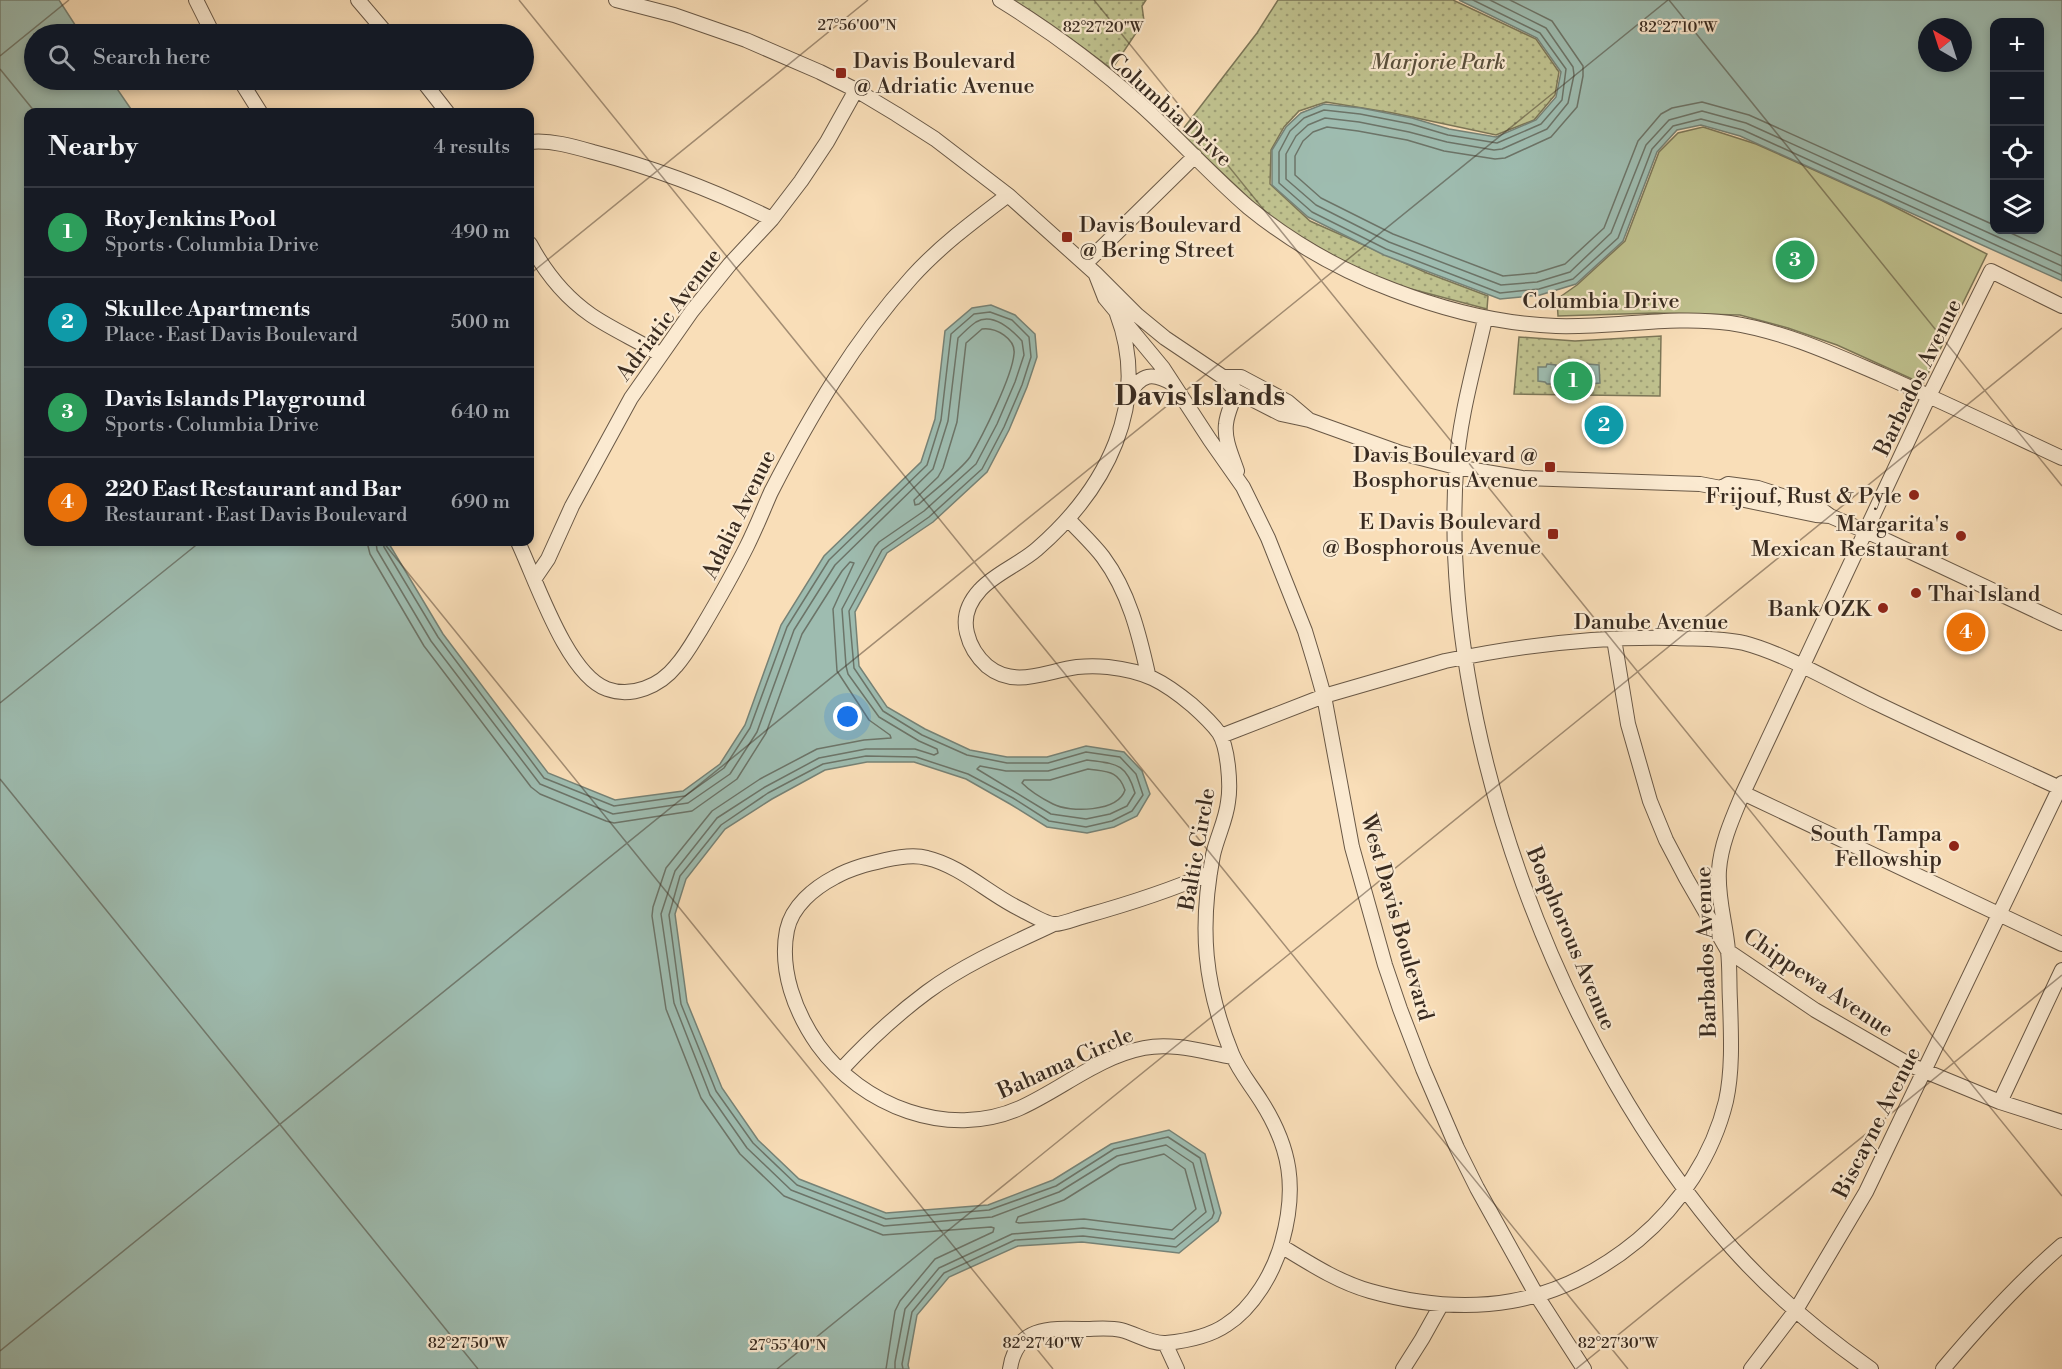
<!DOCTYPE html>
<meta charset="utf-8">
<style>
body{margin:0;font-family:"Libre Bodoni",serif;background:#242831;color:#f1f3f6}
.controls{position:absolute;right:18px;top:18px;display:grid;overflow:hidden;border-radius:12px;box-shadow:0 3px 9px #0003}
.controls button{width:54px;height:54px;display:grid;place-items:center;padding:0;border:0;border-bottom:2px solid #363941;background:#171b24;color:#f1f3f6;font:30px sans-serif}
.compass{position:absolute;left:1918px;top:18px;width:54px;height:54px;border-radius:50%;background:#171b24;box-shadow:0 3px 9px #0003;rotate:321deg}
.you{position:absolute;left:848px;top:717px;width:21px;height:21px;margin:-15px;border:4px solid #fff;border-radius:50%;background:#1a73e8;box-shadow:0 0 0 9px #1a73e833}
.badge{display:grid;place-items:center;width:39px;height:39px;border-radius:50%;background:#b45309;color:#fff;font-size:20px;font-weight:700}
.pin{position:absolute;translate:-50% -50%;border:3px solid #fff;box-shadow:0 2px 6px #0006}
.list{margin:0;padding:0;list-style:none}
h2{display:flex;justify-content:space-between;align-items:center;height:78px;margin:0;padding:0 24px;font-size:26px}
h2 small{font-size:20px;font-weight:400;color:#9ea1a6}
.list li{display:grid;grid-template-columns:39px 1fr auto;gap:18px;align-items:center;box-sizing:border-box;height:90px;padding:0 24px;border-top:2px solid #363941}
.list b{display:block;font-size:22px;white-space:nowrap}
.list p{margin:0;font-size:20px;white-space:nowrap;color:#9ea1a6}
.list em{font-size:20px;font-style:normal;color:#9ea1a6}
.icon{flex:none;width:33px;height:33px;fill:none;stroke:currentColor;stroke-width:2;stroke-linecap:round;stroke-linejoin:round}
.map{position:relative;flex:none;width:2062px;height:1369px;overflow:hidden}
.search{position:absolute;background:#171b24;box-shadow:0 3px 9px #0003;left:24px;top:24px;width:510px;height:66px;display:flex;align-items:center;gap:15px;box-sizing:border-box;padding:0 21px;border-radius:33px;color:#9ea1a6;font-size:22px}
.panel{position:absolute;background:#171b24;box-shadow:0 3px 9px #0003;left:24px;top:108px;width:510px;height:438px;border-radius:12px}
.map>svg:first-child{display:block}
</style>
<div class="map">
<svg width="2062" height="1369" viewBox="0 0 2062 1369">
<defs>
<pattern id="park-dots" width="8" height="8" patternUnits="userSpaceOnUse" patternTransform="scale(1.5)"><rect width="8" height="8" fill="#bfc18e"/><path d="M2 2h.1M6 6h.1" fill="none" stroke="#9c9d74" stroke-width="1.8" stroke-linecap="round"/></pattern>
</defs>
<rect width="100%" height="100%" fill="#f9deb8"/>
<filter id="stains"><feTurbulence type="fractalNoise" baseFrequency=".00333" numOctaves="4"/><feColorMatrix values="0 0 0 0 .2 0 0 0 0 .09 0 0 0 0 .02 0 0 0 .5 -.17"/></filter>
<radialGradient id="worn" r=".72"><stop offset=".6" stop-color="#630" stop-opacity="0"/><stop offset="1" stop-color="#630" stop-opacity=".3"/></radialGradient>
<path fill="#bfc18e" stroke="#7c7657" stroke-width="1.5" d="M1703,127L1756,144L1881,200L1987,254L1923,384L1837,345L1788,328L1740,315L1655,313L1558,316L1557,299L1577,285L1625,241L1659,152L1678,133Z"/>
<path fill="url(#park-dots)" stroke="#7c7657" stroke-width="1.5" d="M1012,0H1146L1142,6L1144,21L1112,69L1078,44Z
M1278,0H1453L1536,39L1559,72L1555,95L1534,120L1496,135L1393,113L1326,102L1299,111L1284,127L1271,150L1270,184L1310,221L1427,273L1488,296L1487,309L1396,285L1347,264L1272,220L1180,133L1257,33Z
M1661,336L1660,396L1514,394L1519,337L1575,341Z"/>
<path fill="#9ebcb0" stroke="#768276" stroke-width="1.5" fill-rule="evenodd" d="M0,0H59L81,34H34V80H111L133,112H28V542H388L443,634L548,773L615,800L683,791L720,764L745,725L781,625L824,556L921,462L935,419L945,331L972,308L991,305L1015,315L1035,334L1037,357L1027,387L1009,430L987,472L933,522L887,553L855,612L859,666L887,707L925,729L970,750L1007,757H1047L1086,746L1124,752L1142,771L1150,794L1137,816L1114,827L1087,833L1047,827L1010,804L966,779L914,762H867L825,770L772,799L725,829L686,879L675,914L687,1002L722,1088L758,1140L799,1179L886,1213L988,1205L1053,1180L1111,1144L1169,1130L1205,1154L1221,1213L1218,1221L1179,1253L1082,1242L1018,1246L949,1277L917,1315L908,1365L909,1369H0Z
M1459,0H2062V281L1740,136L1701,125L1677,130L1657,152L1623,241L1576,284L1540,295L1500,299L1384,255L1308,217L1272,185V150L1286,127L1301,113L1324,104L1361,108L1412,118L1449,129L1496,137L1536,120L1556,97L1561,72L1537,38ZM1994,22H2040V230H1994ZM1927,27H1963V63H1927Z
M1562,362L1599,365L1600,383L1561,387Z
M1547,364L1556,365V384H1547L1545,382L1538,381V367H1546Z"/>
<g fill="none" stroke-linecap="round" stroke-linejoin="round">
<path stroke="#6c7468" stroke-width="1.5" d="M1473,0L1540,33L1566,69L1562,100L1541,124L1497,143L1448,135L1411,124L1360,114L1324,110L1304,118L1290,131L1279,152V183L1312,212L1386,249L1500,293L1539,289L1573,279L1618,238L1652,149L1673,126L1701,119L1743,130L2062,275
M1490,0L1546,28L1573,67L1574,75L1568,103L1547,129L1502,149L1494,150L1447,142L1409,132L1359,122L1325,118L1308,125L1296,136L1286,154V179L1316,205L1389,242L1501,285L1537,282L1570,272L1611,233L1646,145L1669,120L1702,111L1746,123L2062,266
M1510,0L1552,21L1583,66V76L1577,107L1551,137L1505,158L1495,159L1444,151L1407,140L1358,131L1327,127L1313,132L1303,141L1295,156V175L1321,198L1393,234L1503,276L1536,273L1565,264L1604,228L1638,141L1661,114L1672,108L1702,102L1749,115L1994,225
M2004,230L2062,256
M982,329C996,327 1016,339 1014,354C1012,377 982,437 970,457C961,470 932,492 919,504L915,505L914,500L938,477L943,468L957,422L966,343Z
M1570,369L1592,371L1594,376L1592,378L1570,379L1567,372Z
M367,542L370,554L424,646L531,787L540,794L606,821L614,823L692,811L737,779L766,733L802,634L842,571L850,562L854,563L833,609L837,671L869,720L890,735L891,738L864,740L817,749L760,779L712,811L666,868L653,907L652,916L666,1009L701,1098L740,1154L784,1196L883,1235L991,1227L994,1228L993,1232L935,1259L900,1301L895,1311L886,1369
M376,542L377,550L431,641L540,784L613,814L688,803L730,774L757,732L794,630L835,565L933,469L948,421L958,338C963,333 970,326 976,322C993,312 1012,330 1022,341L1024,355L1015,382L997,424L976,464L924,511L879,542L875,547L842,609L846,666L848,674L879,717L919,741L937,749L938,753L934,755L915,749H866L819,758L765,787L717,818L675,871L661,914L674,1003L710,1095L747,1148L791,1190L884,1226L992,1217L1059,1192L1117,1156L1166,1145L1193,1163L1206,1212L1174,1239L1083,1228L1012,1234L939,1268L905,1309L895,1362V1369
M383,542L384,547L438,637L544,778L614,806L685,796L724,768L750,728L787,627L829,560L927,465L941,420L951,334L974,314L990,312L1012,320L1029,337L1031,357L1022,385L1004,427L982,469L929,517L882,550L849,611L854,668L883,711L922,735L967,755L1007,763H1048L1086,752L1120,757L1136,774L1143,795L1132,811L1112,821L1086,827L1049,821L1013,798L968,774L916,757L866,756L823,764L768,793L721,825L680,876L669,915L681,1004L716,1091L753,1143L797,1185L886,1219L989,1210L1056,1186L1114,1149L1168,1137L1200,1158L1214,1213L1212,1218L1176,1247L1083,1236L1015,1240L944,1273L912,1312L902,1364L903,1369
M1087,760C1115,764 1126,762 1135,793L1127,806L1110,814L1086,819L1051,814L977,769L980,766L1006,771H1048Z
M1088,769C1107,772 1118,770 1125,790C1118,812 1070,813 1053,804C1043,799 1030,791 1022,783L1024,780H1050Z
M1164,1154L1185,1169L1196,1209L1172,1230L1084,1219L1019,1223L1016,1222L1018,1217L1064,1200L1120,1165Z"/>
<g stroke="#695846" stroke-width="16">
<path id="minor" d="M196,0L213,34
M358,0L387,34
M616,0L674,15L746,40L820,72L856,90L896,114L935,139L1008,195L1095,273L1137,315L1165,338L1223,377L1236,391L1281,414L1309,420L1401,453L1456,467L1522,478L1700,484L1721,488L1735,498L1816,515L1830,516
M1000,0C1047,29 1099,67 1140,104C1177,137 1210,174 1248,207C1291,242 1342,271 1393,290C1445,310 1501,324 1556,326C1614,328 1672,315 1730,323C1783,331 1833,354 1882,375C1943,402 2002,430 2062,458
M240,80L260,112
M422,80L447,112
M530,142C551,140 572,146 593,152C655,168 715,191 772,219
M530,244C545,272 565,297 591,315C613,330 639,341 661,355
M1085,264L1195,156
M1096,275L1105,298L1163,368L1210,440L1243,487L1268,538L1305,631L1315,664L1324,696L1352,847L1385,965L1400,1009L1423,1069L1457,1148L1477,1188L1537,1296L1584,1369
M1485,319C1474,368 1459,419 1456,470C1439,733 1560,1051 1732,1248C1773,1294 1821,1334 1871,1369
M1223,377H1241L1288,402L1308,419
M1236,391C1233,402 1227,413 1226,424C1224,440 1232,456 1237,471
M1129,395C1141,373 1153,372 1173,384
M1721,488L1728,484L1758,488L1819,508L1830,516L1879,537L2062,623
M1068,519C1080,532 1093,544 1103,557C1129,592 1139,634 1148,674
M518,542C536,580 567,675 607,689C632,698 660,686 676,666C686,655 693,642 701,629C717,602 733,574 747,546C756,528 763,510 771,492C810,416 854,341 912,277C940,246 975,220 1008,195
M535,578L548,559L572,506L631,398L692,311L730,264L772,219L801,181L827,142L856,90
M1614,639L1628,724L1650,801L1666,840L1686,878L1728,951L1815,1010L1910,1065L2000,1102L2062,1122
M1221,736L1324,696L1445,661C1522,645 1598,636 1676,638C1698,639 1722,638 1744,643C1786,654 1836,684 1876,703C1938,733 2000,760 2062,789
M1743,793L2062,944
M1210,873C1169,891 1128,904 1085,916C1077,918 1061,925 1054,924C1046,924 1028,913 1020,909C989,894 961,866 927,858C914,854 898,857 885,860C868,864 851,868 835,877C814,888 792,906 787,930C779,970 795,1012 818,1045C862,1106 948,1140 1020,1108C1062,1089 1098,1057 1144,1048C1173,1042 1204,1052 1233,1057
M841,1070C867,1042 896,1015 927,992C965,964 1011,944 1054,924
M2000,1102L2062,970
M1281,1246C1309,1263 1338,1282 1370,1291C1470,1319 1557,1307 1638,1240C1680,1205 1713,1155 1726,1101C1733,1069 1731,1033 1730,1001C1729,985 1730,968 1728,951C1726,924 1717,898 1719,870C1721,843 1733,817 1743,793L1929,396L1991,271L2062,306
M1165,1343L1177,1369
M1010,1369C1016,1327 1049,1328 1082,1329C1095,1329 1109,1327 1121,1330C1137,1334 1150,1344 1166,1343C1186,1341 1210,1336 1226,1325C1253,1308 1274,1272 1282,1242C1297,1188 1291,1148 1261,1101C1251,1085 1239,1071 1232,1054C1204,985 1199,928 1213,855C1217,837 1226,820 1228,802C1231,785 1228,747 1219,733C1212,723 1201,713 1192,705C1163,681 1145,671 1108,667C1098,666 1087,666 1077,667C1046,671 1015,689 987,666C977,657 970,646 967,633C963,617 969,602 980,590C994,574 1020,564 1037,549C1106,489 1151,404 1117,314
M1403,1369L1422,1339L1441,1305
M1751,1369L1796,1310L1866,1192L2062,783
M1943,1369C1980,1325 2018,1283 2062,1245"/>
</g>
<use href="#minor" stroke="#fbead1" stroke-width="14"/>
</g>
<path fill="none" stroke="#392b20" stroke-width="1.5" stroke-opacity="0.45" d="M519,0L1628,1369M1094,0L2062,1196M1669,0L2062,486M0,56L69,0M0,69L35,112M530,274L868,0M383,542L1053,1369M0,703L200,542M0,779L478,1369M0,1351L1668,0M777,1369L2062,328M1576,1369L2062,975"/>
<g fill="#8f2418" stroke="#fbead1" stroke-width="2">
<rect x="835" y="67" width="12" height="12" rx="3"/>
<rect x="1061" y="231" width="12" height="12" rx="3"/>
<rect x="1544" y="461" width="12" height="12" rx="3"/>
<circle cx="1914" cy="495" r="6"/>
<rect x="1547" y="528" width="12" height="12" rx="3"/>
<circle cx="1961" cy="536" r="6"/>
<circle cx="1916" cy="593" r="6"/>
<circle cx="1883" cy="608" r="6"/>
<circle cx="1954" cy="846" r="6"/>
</g>
<g text-anchor="middle" stroke-width="4.5" stroke-linejoin="round" paint-order="stroke">
<g font-size="22" fill="#392b20" stroke="#fbead1" text-anchor="end">
<text x="853" y="68" text-anchor="start">Davis Boulevard<tspan x="853" dy="25">@ Adriatic Avenue</tspan></text>
<text x="1079" y="232" text-anchor="start">Davis Boulevard<tspan x="1079" dy="25">@ Bering Street</tspan></text>
<text x="1538" y="462">Davis Boulevard @<tspan x="1538" dy="25">Bosphorus Avenue</tspan></text>
<text x="1902" y="503">Frijouf, Rust &amp; Pyle</text>
<text x="1541" y="529">E Davis Boulevard<tspan x="1541" dy="25">@ Bosphorous Avenue</tspan></text>
<text x="1949" y="531">Margarita's<tspan x="1949" dy="25">Mexican Restaurant</tspan></text>
<text x="1928" y="601" text-anchor="start">Thai Island</text>
<text x="1871" y="616">Bank OZK</text>
<text x="1942" y="841">South Tampa<tspan x="1942" dy="25">Fellowship</tspan></text>
</g>
<g font-size="22" font-style="italic" fill="#5a503c" stroke="#fbead1">
<text x="1438" y="69">Marjorie Park</text>
</g>
<g font-size="22" fill="#392b20" stroke="#fbead1">
<text transform="translate(1171 109) rotate(42)" y="8">Columbia Drive</text>
<text x="1601" y="308">Columbia Drive</text>
<text transform="translate(668 314) rotate(-53)" y="8">Adriatic Avenue</text>
<text transform="translate(1917 377) rotate(-64)" y="8">Barbados Avenue</text>
<text transform="translate(738 514) rotate(-64)" y="8">Adalia Avenue</text>
<text x="1651" y="629">Danube Avenue</text>
<text transform="translate(1196 849) rotate(-80)" y="8">Baltic Circle</text>
<text transform="translate(1398 917) rotate(74)" y="8">West Davis Boulevard</text>
<text transform="translate(1572 938) rotate(67)" y="8">Bosphorous Avenue</text>
<text transform="translate(1705 952) rotate(-92)" y="8">Barbados Avenue</text>
<text transform="translate(1819 982) rotate(34)" y="8">Chippewa Avenue</text>
<text transform="translate(1065 1062) rotate(-24)" y="8">Bahama Circle</text>
<text transform="translate(1876 1122) rotate(-63)" y="8">Biscayne Avenue</text>
</g>
<g font-size="28" font-weight="bold" fill="#392b20" stroke="#fbead1">
<text x="1200" y="405">Davis Islands</text>
</g>
</g>
<g font-size="15" text-anchor="middle" fill="#392b20" stroke="#fbead1" stroke-width="4.5" stroke-linejoin="round" paint-order="stroke">
<text x="857" y="30">27°56'00"N</text>
<text x="1103" y="32">82°27'20"W</text>
<text x="1678" y="32">82°27'10"W</text>
<text x="468" y="1348">82°27'50"W</text>
<text x="1043" y="1348">82°27'40"W</text>
<text x="1618" y="1348">82°27'30"W</text>
<text x="788" y="1350">27°55'40"N</text>
</g>
<rect width="100%" height="100%" filter="url(#stains)"/>
<rect width="100%" height="100%" fill="url(#worn)"/>
</svg>
<div class="controls">
<button>+</button>
<button>−</button>
<button><svg class="icon" aria-label="locate" viewBox="0 0 24 24"><circle cx="12" cy="12" r="6"/><path d="M12 2v4M12 18v4M2 12h4M18 12h4"/></svg></button>
<button><svg class="icon" aria-label="layers" viewBox="0 0 24 24"><path d="M12 4l9 5-9 5-9-5zM3 14l9 5 9-5"/></svg></button>
</div>
<svg class="compass" viewBox="-18 -18 36 36"><path d="M0-13l5 13h-10z" fill="#e53935"/><path d="M0 13l5-13h-10z" fill="#9ea1a6"/></svg>
<div class="you"></div>
<div class="pin badge" style="left:1573px;top:381px;background:#2e9e5b">1</div>
<div class="pin badge" style="left:1604px;top:425px;background:#0f9aa8">2</div>
<div class="pin badge" style="left:1795px;top:260px;background:#2e9e5b">3</div>
<div class="pin badge" style="left:1966px;top:632px;background:#e8710a">4</div>
<div class="search"><svg class="icon" aria-label="search" viewBox="0 0 24 24"><circle cx="10" cy="10" r="6"/><path d="M15 15l6 6"/></svg>Search here</div>
<section class="panel">
<h2>Nearby<small>4 results</small></h2>
<ul class="list">
<li><span class="badge" style="background:#2e9e5b">1</span><div><b>Roy Jenkins Pool</b><p>Sports · Columbia Drive</p></div><em>490 m</em></li>
<li><span class="badge" style="background:#0f9aa8">2</span><div><b>Skullee Apartments</b><p>Place · East Davis Boulevard</p></div><em>500 m</em></li>
<li><span class="badge" style="background:#2e9e5b">3</span><div><b>Davis Islands Playground</b><p>Sports · Columbia Drive</p></div><em>640 m</em></li>
<li><span class="badge" style="background:#e8710a">4</span><div><b>220 East Restaurant and Bar</b><p>Restaurant · East Davis Boulevard</p></div><em>690 m</em></li>
</ul>
</section>
</div>
